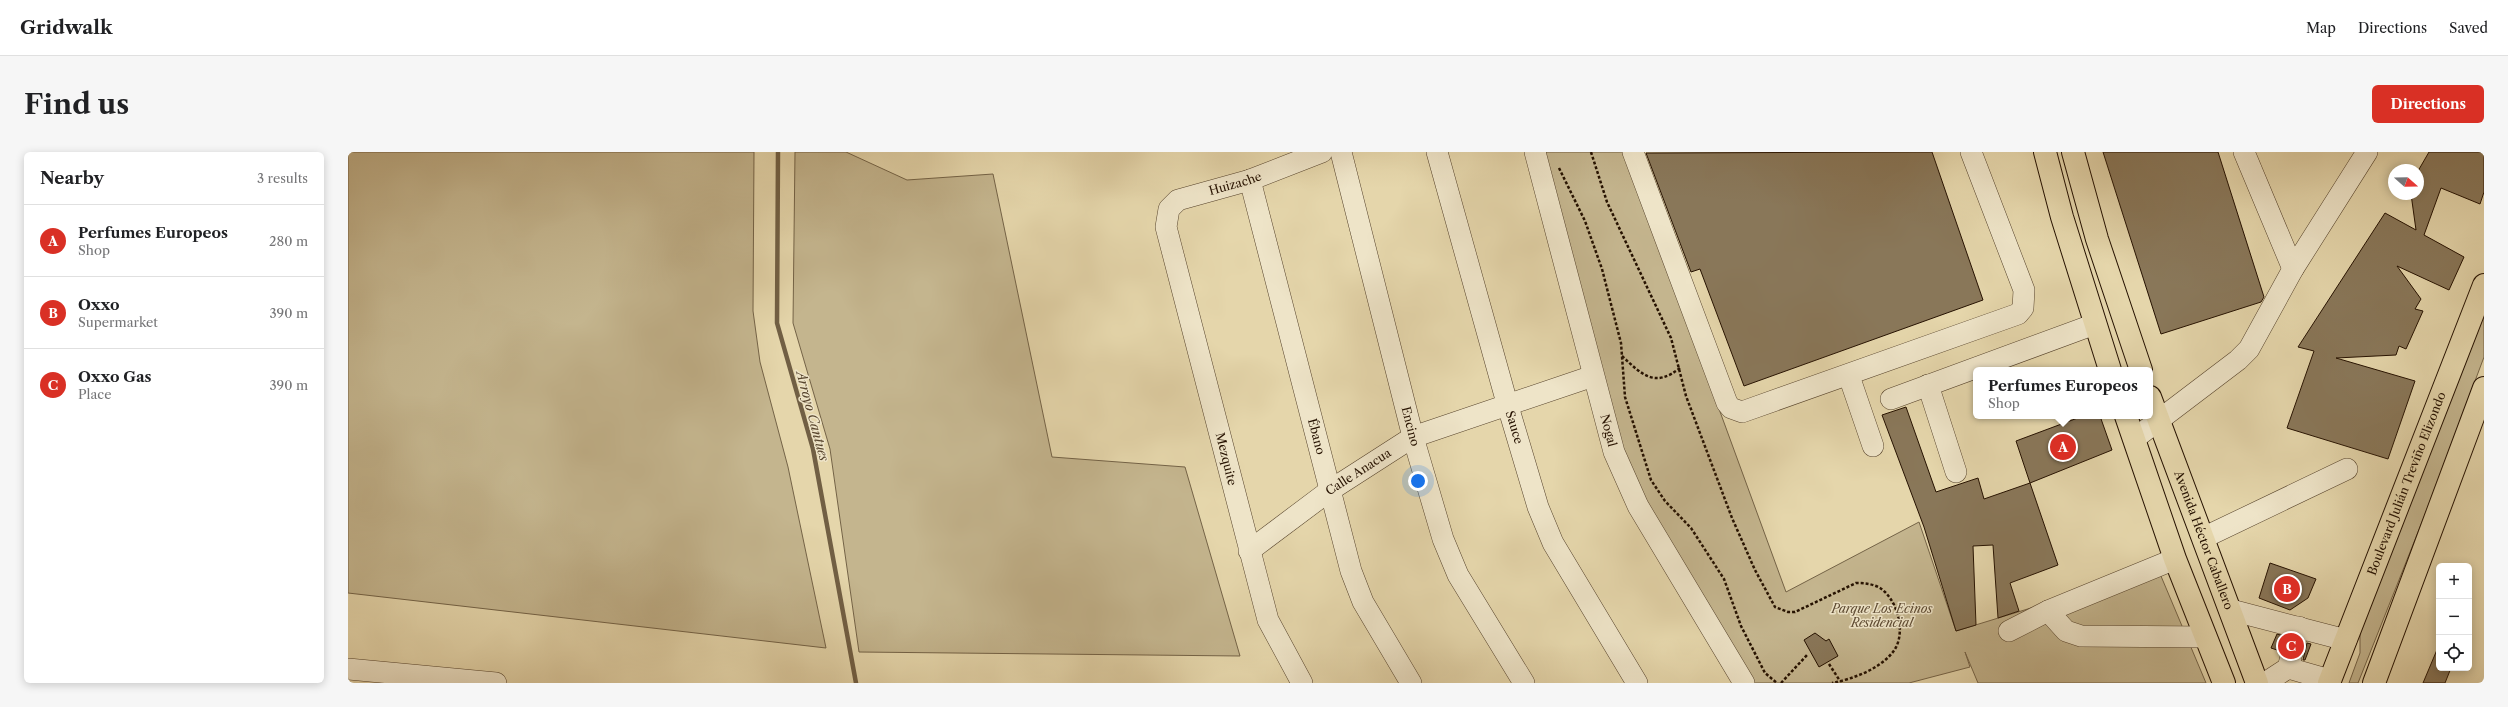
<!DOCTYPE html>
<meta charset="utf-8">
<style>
body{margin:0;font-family:"Libre Caslon Text",serif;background:#f6f6f6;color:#202124}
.controls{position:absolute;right:12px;bottom:12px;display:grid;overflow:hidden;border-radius:6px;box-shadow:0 2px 10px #0003}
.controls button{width:36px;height:36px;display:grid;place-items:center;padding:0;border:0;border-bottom:1px solid #e0e0e0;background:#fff;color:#202124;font:20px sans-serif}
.compass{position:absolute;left:2040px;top:12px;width:36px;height:36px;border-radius:50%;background:#fff;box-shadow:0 2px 10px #0003;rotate:110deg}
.you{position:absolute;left:1070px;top:329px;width:14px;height:14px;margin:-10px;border:3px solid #fff;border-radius:50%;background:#1a73e8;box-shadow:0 0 0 6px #1a73e833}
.badge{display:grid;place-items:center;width:26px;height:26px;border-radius:50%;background:#d93025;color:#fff;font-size:13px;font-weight:700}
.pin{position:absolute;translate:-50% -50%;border:2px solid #fff;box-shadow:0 1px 4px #0006}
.popup{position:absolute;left:1625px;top:215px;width:180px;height:52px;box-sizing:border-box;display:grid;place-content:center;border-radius:6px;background:#fff;filter:drop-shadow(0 1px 3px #0005);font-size:13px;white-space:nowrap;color:#757577}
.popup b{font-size:15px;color:#202124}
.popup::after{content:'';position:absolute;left:50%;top:100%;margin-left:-8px;border:8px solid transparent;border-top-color:#fff}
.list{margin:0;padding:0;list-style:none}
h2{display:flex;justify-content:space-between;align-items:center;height:52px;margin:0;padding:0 16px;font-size:17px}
h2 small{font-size:13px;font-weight:400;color:#757577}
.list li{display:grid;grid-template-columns:26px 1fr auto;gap:12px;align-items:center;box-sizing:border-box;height:72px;padding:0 16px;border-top:1px solid #e0e0e0}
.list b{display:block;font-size:15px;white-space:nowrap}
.list p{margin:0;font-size:13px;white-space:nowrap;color:#757577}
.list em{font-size:13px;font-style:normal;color:#757577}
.icon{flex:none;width:22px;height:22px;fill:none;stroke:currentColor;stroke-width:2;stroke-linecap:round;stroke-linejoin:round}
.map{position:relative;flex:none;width:2136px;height:531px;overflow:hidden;border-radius:6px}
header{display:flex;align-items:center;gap:24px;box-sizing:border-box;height:56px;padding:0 20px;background:#fff;border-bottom:1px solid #e0e0e0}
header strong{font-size:19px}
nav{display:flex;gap:22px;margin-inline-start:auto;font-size:14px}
.intro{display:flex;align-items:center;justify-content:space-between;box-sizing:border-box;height:96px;padding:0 24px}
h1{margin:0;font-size:28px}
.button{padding:10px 18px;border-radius:6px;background:#d93025;color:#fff;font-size:14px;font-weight:700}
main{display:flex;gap:24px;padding:0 24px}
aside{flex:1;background:#fff;border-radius:6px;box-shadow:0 2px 10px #0003}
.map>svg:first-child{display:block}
</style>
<header>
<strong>Gridwalk</strong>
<nav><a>Map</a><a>Directions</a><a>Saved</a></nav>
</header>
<div class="intro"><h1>Find us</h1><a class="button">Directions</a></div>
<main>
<aside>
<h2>Nearby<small>3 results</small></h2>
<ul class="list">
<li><span class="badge">A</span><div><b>Perfumes Europeos</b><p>Shop</p></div><em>280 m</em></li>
<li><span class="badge">B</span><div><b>Oxxo</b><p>Supermarket</p></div><em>390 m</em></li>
<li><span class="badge">C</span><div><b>Oxxo Gas</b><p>Place</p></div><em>390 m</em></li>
</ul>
</aside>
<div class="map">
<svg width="2136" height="531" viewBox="0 0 2136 531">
<rect width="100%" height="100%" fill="#e5d6ab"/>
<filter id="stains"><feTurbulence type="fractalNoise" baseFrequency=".005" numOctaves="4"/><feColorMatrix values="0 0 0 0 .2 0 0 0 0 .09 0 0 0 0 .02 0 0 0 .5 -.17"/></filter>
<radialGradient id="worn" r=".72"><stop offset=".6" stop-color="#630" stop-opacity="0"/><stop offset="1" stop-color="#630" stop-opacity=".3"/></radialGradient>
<path fill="#c4b58e" stroke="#746347" d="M0,0H406L405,159L412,210L440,315L478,496L0,441Z
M447,0H498L559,28L645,22L704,305L837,315L892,504L511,500L482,297L445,171Z
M1192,0H1277L1438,440L1571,370L1608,479L1810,417L1858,531H1630L1617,500L1622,515L1561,531H1404L1284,329Z
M2136,157V205L2076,365L2010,531H2001L2012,501V481Z"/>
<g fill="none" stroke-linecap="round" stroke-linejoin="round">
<path stroke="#715f44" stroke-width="4.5" d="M430,0L429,171L465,297L508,531"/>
</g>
<path fill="#897759" stroke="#251100" d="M1584,0L1635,148L1396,234L1352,117L1343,120L1298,1Z
M1755,0H1870L1916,145L1913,150L1813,182Z
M2081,0H2136V40L2132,52L2093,36L2076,83L2116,105L2101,138L2049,114L2073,147L2067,157L2075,159L2058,197L2051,194L2048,203L1988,206L2067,229L2040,307L1939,276L1966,199L1950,195L2037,61L2068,78L2063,42H2070V19Z
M1558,255L1588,340L1630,326L1636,347L1682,331L1710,413L1662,431L1671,459L1650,466L1645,393L1625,394L1628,473L1608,479L1576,375L1534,263Z
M1735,264H1752L1764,298L1682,331L1668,289Z
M1922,411L1968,427L1960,446L1942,458L1911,446Z
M1467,481L1478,489L1481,487L1490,504L1471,515L1456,488Z
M1929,482L1936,484L1932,499L1923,496Z
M1959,491L1963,492L1957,508H1955Z
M2091,493V516H2103L2097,531H2075Z"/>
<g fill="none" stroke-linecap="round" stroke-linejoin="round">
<g stroke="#55422b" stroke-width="22">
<g id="minor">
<path id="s1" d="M993,0L1065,285L1095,387L1110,423L1176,531"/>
<path id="s2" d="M1089,0L1159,251L1190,355L1205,391L1289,531"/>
<path id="s3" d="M1187,0L1266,300L1290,354L1396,531"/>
<path d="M1285,0L1379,251L1383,256L1394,260L1670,162L1675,156L1676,138L1623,0"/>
<path d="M1896,0L1945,117"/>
<path id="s4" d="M902,28L1003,419L1015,450L1063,531"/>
<path d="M1501,224L1525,294"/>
<path d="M1580,233L1608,320"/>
<path d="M1543,247L1747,172"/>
<path d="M1786,287L1890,208L1901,197L1945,117L2019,0"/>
<path d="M1855,386L1999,317"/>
<path id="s5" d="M901,399L981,339L1065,285L1245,224"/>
<path d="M1883,458L1998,488"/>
<path d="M1700,459L1718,479L1733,484L1858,485"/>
<path d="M1661,479L1700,459L1827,407"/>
<path d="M1940,516L1982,528"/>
<path d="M0,517L148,531"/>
<path id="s6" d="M954,531L920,468L818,75L821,57L830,48L902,28L974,0"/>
<path d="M1917,531L1940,516L1951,475"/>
</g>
</g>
<g stroke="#251100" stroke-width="24">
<g id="major">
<path d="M1697,0L1714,65L1762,218"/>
<path d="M1725,0L1749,87L1793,218"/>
<path id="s7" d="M1802,245L1909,531"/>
<path d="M1778,264L1827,407L1876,531"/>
<path id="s8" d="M1981,531L2136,133"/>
<path d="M2026,531L2136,236"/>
</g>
</g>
<path stroke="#251100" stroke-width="2.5" stroke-dasharray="3 2" stroke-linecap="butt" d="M1243,0L1259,50L1323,186L1338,244L1384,366L1407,418L1427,455L1440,460H1447L1508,431C1517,431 1525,432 1532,436C1549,447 1558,479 1547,497C1535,516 1505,527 1484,531
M1211,16L1237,69L1254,117L1273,191L1277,245L1303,328L1317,349L1343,376L1376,427L1393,474L1417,521L1429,531
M1274,204C1294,223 1307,236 1332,216
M1481,512L1492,529
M1433,531L1460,502"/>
<use href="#minor" stroke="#eee4c8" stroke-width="21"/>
<use href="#major" stroke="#e5d6ab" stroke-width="22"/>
</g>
<g text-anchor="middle" stroke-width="3" stroke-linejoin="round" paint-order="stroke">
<g font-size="12" fill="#251100" stroke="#eee4c8">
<text dy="4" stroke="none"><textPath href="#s6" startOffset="568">Huizache</textPath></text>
<text dy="4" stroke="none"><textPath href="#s1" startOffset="283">Encino</textPath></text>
<text dy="4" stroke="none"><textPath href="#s2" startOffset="286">Sauce</textPath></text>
<text dy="4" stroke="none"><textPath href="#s3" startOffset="288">Nogal</textPath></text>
<text dy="4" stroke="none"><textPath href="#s4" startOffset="265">Ébano</textPath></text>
<text transform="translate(878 307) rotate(76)" y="4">Mezquite</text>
<text dy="4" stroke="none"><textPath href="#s5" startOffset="135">Calle Anacua</textPath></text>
<text dy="4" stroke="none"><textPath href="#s8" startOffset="214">Boulevard Julián Treviño Elizondo</textPath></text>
<text dy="4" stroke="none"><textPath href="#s7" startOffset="153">Avenida Héctor Caballero</textPath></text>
</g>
<g font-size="12" font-style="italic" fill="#5d4a32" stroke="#eee4c8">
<text x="1534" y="461">Parque Los Ecinos<tspan x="1534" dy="14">Residencial</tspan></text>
</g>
<g font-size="13" font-style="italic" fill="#58452d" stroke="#eee4c8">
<text transform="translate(465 264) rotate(75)" y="5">Arroyo Cantues</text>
</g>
</g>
<rect width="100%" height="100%" filter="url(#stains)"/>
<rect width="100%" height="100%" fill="url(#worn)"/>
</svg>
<div class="controls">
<button>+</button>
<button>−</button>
<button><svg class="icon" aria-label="locate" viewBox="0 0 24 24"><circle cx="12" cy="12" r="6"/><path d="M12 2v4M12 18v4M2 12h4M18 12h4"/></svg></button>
</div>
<svg class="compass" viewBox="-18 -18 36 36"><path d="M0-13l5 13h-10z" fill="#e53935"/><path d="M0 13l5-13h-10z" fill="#757577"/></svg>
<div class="you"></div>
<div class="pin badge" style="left:1715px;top:295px">A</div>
<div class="popup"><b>Perfumes Europeos</b>Shop</div>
<div class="pin badge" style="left:1939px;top:437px">B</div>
<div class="pin badge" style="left:1943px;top:494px">C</div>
</div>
</main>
